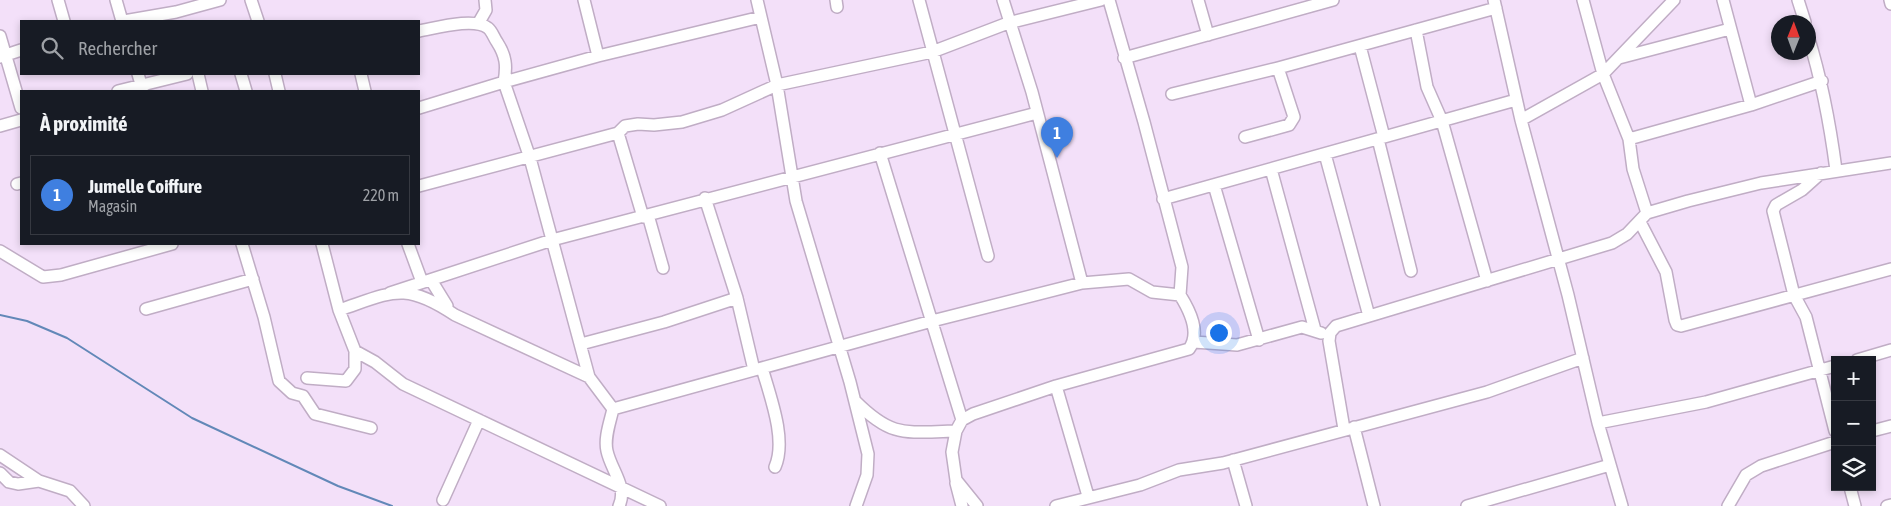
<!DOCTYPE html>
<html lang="fr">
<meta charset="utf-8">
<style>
body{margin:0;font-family:"Asap Condensed",sans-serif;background:#242831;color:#f1f3f6}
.controls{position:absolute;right:15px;bottom:15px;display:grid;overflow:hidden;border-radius:0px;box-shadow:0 2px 8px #0003}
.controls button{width:45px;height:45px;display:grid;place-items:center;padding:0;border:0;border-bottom:1px solid #363941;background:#171b24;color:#f1f3f6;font:25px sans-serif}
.compass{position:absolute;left:1771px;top:15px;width:45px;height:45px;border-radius:50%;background:#171b24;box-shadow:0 2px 8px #0003;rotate:1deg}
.you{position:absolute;left:1218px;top:332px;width:18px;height:18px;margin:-12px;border:4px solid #fff;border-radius:50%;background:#1a73e8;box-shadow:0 0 0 8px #1a73e833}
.badge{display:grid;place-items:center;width:32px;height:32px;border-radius:50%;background:#d93025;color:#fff;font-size:16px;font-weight:700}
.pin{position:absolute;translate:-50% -41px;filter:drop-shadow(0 1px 2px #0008)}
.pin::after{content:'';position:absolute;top:26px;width:18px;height:15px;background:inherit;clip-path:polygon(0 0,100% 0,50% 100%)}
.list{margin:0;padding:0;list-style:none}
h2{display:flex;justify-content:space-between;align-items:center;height:65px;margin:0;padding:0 20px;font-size:21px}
h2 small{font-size:16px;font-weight:400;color:#9ea1a6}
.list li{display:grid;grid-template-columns:32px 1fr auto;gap:15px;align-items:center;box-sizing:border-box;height:80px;margin:0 10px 10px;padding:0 10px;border:1px solid #363941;border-radius:0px}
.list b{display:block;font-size:19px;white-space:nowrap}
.list p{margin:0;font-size:16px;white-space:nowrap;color:#9ea1a6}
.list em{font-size:16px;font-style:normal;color:#9ea1a6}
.icon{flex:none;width:28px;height:28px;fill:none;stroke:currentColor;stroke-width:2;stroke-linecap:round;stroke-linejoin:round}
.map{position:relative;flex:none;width:1891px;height:506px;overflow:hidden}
.search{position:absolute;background:#171b24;box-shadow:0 2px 8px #0003;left:20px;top:20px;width:400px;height:55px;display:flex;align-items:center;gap:12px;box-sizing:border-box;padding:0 18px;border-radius:0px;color:#9ea1a6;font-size:19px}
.panel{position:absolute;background:#171b24;box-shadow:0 2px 8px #0003;left:20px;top:90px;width:400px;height:155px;border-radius:0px}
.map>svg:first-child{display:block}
</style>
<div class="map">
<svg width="1891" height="506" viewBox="0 0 1891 506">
<rect width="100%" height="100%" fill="#f3e0f9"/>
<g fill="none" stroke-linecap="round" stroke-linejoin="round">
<path stroke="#6288b8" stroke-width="2" d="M0,315L27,321L67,338L192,418L338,486L392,506"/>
<g stroke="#c0adc5" stroke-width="14">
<path id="minor" d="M58,0L64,21
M116,0L122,21
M251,0L258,21
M584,0L598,56
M757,0L777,85L796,201L850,382L868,454L867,475L856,506
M836,0L837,7
M919,0L988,256
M1003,0L1032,92L1082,283
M1109,0L1144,122L1182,267L1180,295
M1198,0L1208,35
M1494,0L1521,120L1568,295L1598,423L1622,506
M1583,0L1603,74L1629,139L1633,169L1647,213
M1723,0L1751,105
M1798,0L1805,22
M1890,0L1891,4
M124,21L176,12L220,0
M478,24L486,10L485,0
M1416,30L1427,87L1442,121L1487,281
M419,31C436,28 474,17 488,28C492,31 494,38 497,42C506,56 507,66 504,82L598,56L761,17
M0,36L21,108
M1808,36C1822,81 1830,124 1836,170
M1360,46L1384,137
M0,57L21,50
M1124,58L1333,0
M1619,58L1730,29
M138,74L143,91
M198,74L202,91
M241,74L246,91
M275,74L279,91
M361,74L365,91
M118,91L187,74
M1172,94L1278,68L1496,8
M419,108L504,82L530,158L589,377L613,409
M1521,120L1603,74L1674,0
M0,126L21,120
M618,133L643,217
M1245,137L1289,125L1294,117L1278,68
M1378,139L1411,271
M1629,139L1751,105L1822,81
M880,153L962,420
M1325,154L1369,316
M1271,169L1315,330
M1821,173L1802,190L1776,205L1773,211L1794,295L1806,317L1835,431
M17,184L21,183
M1214,185L1259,340
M419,186L618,133L625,126L638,124L654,125L682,122L722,110L777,85L932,52L1008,23L1101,0
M705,198L737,298L754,370
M1163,199L1516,100
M648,215L663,268
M1640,222L1666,272L1675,320L1677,325L1681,326L1891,269
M242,244L264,317L279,381L292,393L303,396L315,414L371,428
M408,244L422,282
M0,251L43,277L61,275L172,244
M431,280L447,306
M390,293L552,240L1037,113
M146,309L253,279
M339,310C393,292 404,281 455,315L589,377
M1194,342L1237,345L1302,327L1321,333
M581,344L664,322L737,298
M355,351L375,362L403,384L660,506
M1857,360L1891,350
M762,368C770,396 787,440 775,467
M307,378L346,381L355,369V351L339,310L322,244
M1056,386L1088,496
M855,401C893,439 906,432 956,431
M613,409L932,321L1082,283L1129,279L1152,292L1180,295C1190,311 1201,333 1189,349L1056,386L973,414L962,420L956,431L952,452L956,480L977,506
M613,409C610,422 604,438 607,451C611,470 628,487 619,506
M1598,423L1706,402L1835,366
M1354,427L1374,506
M1344,429L1329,341L1330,333L1336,326L1612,243L1627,234L1647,213L1688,201L1761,183L1891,163
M1872,431L1891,426
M0,455L39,481
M1233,460L1246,506
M0,473L9,482L18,484L39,481L70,491L84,506
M956,483L962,506
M1850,487L1855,506
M443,500L479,420
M1056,506L1140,485L1179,470L1223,463L1487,392L1583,358
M1467,506L1610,465
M1728,506L1746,475L1761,466L1835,442
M1887,506L1891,505"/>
</g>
<use href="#minor" stroke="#fff" stroke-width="11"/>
</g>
</svg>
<div class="controls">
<button>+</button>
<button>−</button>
<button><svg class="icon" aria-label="layers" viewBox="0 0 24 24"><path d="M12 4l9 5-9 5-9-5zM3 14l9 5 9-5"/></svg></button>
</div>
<svg class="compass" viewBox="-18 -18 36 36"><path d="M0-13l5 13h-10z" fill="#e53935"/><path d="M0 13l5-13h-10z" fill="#9ea1a6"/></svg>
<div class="you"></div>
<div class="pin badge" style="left:1057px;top:158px;background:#3f7fe0">1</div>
<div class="search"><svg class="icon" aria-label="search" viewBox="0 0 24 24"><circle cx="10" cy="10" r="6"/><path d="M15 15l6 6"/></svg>Rechercher</div>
<section class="panel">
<h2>À proximité<small></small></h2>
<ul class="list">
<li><span class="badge" style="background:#3f7fe0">1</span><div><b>Jumelle Coiffure</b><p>Magasin</p></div><em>220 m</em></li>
</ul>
</section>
</div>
